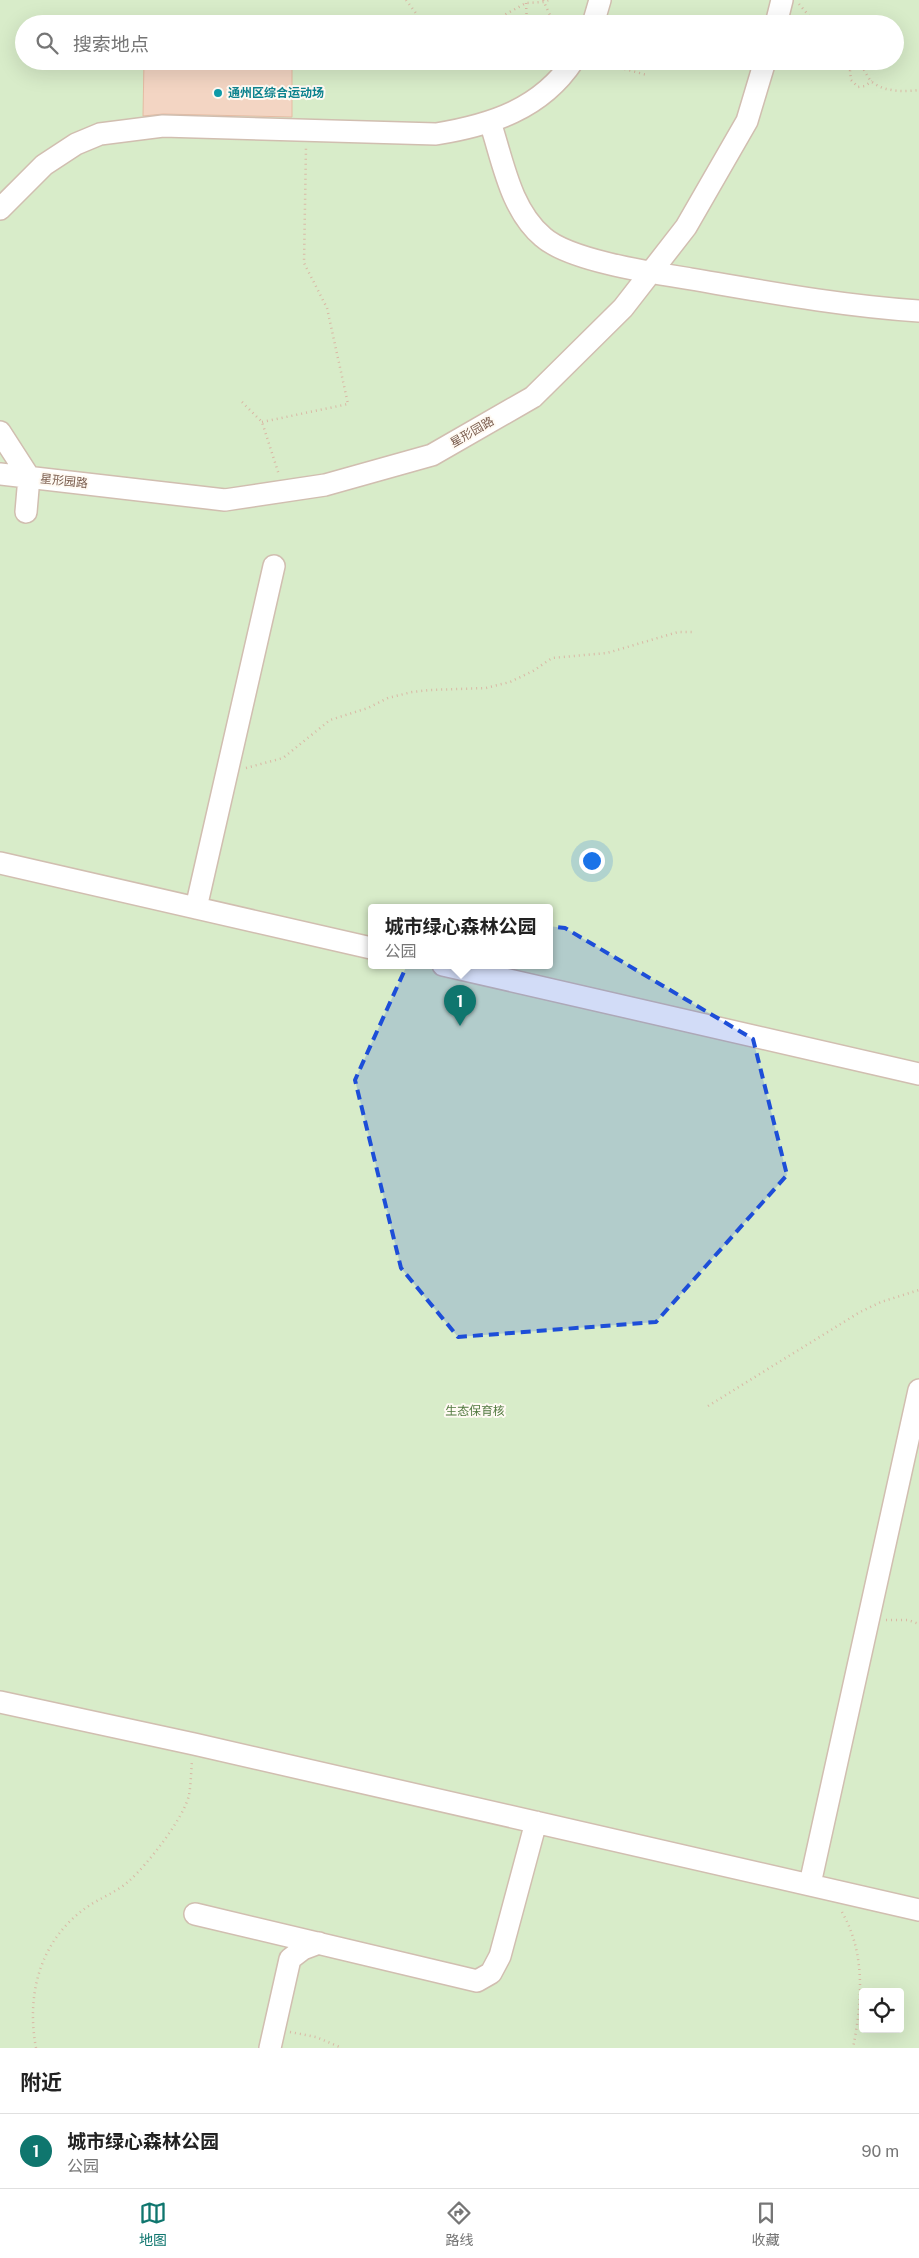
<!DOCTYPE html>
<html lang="zh">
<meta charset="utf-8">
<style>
body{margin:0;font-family:"Public Sans","Noto Sans SC",sans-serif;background:#f6f6f6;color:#222}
.controls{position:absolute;right:15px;bottom:15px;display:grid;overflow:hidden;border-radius:5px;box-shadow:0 5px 20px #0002}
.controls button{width:45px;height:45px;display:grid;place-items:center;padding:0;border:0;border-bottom:1px solid #e0e0e0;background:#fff;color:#222;font:25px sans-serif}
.you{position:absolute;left:591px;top:860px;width:18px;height:18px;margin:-12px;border:4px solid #fff;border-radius:50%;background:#1a73e8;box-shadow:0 0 0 8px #1a73e833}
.badge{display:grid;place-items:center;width:32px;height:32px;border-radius:50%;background:#0f766e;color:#fff;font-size:16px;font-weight:700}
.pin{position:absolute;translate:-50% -41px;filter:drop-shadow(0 1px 2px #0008)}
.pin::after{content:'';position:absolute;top:26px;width:18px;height:15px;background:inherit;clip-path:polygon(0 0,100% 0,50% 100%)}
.popup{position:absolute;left:368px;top:904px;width:185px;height:65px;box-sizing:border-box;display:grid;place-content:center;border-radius:5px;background:#fff;filter:drop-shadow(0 1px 4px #0005);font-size:16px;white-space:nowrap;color:#767676}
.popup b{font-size:19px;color:#222}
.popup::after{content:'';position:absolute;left:50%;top:100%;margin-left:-10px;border:10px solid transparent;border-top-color:#fff}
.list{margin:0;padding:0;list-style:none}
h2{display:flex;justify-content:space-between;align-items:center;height:65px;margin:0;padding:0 20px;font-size:21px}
h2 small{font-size:16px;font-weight:400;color:#767676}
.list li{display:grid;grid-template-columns:32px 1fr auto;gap:15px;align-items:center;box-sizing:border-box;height:75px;padding:0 20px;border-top:1px solid #e0e0e0}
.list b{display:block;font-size:19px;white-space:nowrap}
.list p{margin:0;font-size:16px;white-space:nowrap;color:#767676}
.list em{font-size:16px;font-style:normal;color:#767676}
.icon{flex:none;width:28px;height:28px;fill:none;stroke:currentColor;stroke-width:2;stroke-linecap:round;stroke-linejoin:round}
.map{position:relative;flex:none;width:919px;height:2048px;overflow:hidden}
.search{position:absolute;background:#fff;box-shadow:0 5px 20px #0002;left:15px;right:15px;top:15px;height:55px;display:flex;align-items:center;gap:12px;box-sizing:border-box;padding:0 18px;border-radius:28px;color:#767676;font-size:19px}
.sheet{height:140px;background:#fff}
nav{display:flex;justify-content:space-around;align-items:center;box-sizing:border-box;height:70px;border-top:1px solid #e0e0e0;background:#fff;font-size:14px;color:#767676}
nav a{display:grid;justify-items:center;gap:2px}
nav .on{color:#0f766e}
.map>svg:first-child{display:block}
</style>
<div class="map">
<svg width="919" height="2048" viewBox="0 0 919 2048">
<rect width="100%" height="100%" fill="#fdf6ec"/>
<path fill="#d8ecc9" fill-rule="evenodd" d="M0,0H919V2048H0ZM24,24H895V61H24ZM371,907H549V965H371ZM863,1992H900V2029H863Z"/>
<path fill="#f3d5c3" stroke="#e6bba3" d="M144,61L292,66V117L163,114L143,116Z"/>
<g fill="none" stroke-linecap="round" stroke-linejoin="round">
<g stroke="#d1beb0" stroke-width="24">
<path id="minor" d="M593,24L600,0
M776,24L782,0
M490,122C503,161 510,209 543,237C570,261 654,273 691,279C767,292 842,306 919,311
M0,209L44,165L76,144L100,134L163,126L436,134C491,125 541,109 573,61
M0,432L29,477L26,512
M0,474L225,500L325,485L432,455L533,397L623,308L686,227L747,121L765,61
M0,863L371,948
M196,908L274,566
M443,965L919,1074
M0,1702L194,1744L919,1910
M810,1884L919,1390
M195,1914L477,1981L491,1973L500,1956L536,1822
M270,2048L290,1959L303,1949L319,1943"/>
</g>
<path stroke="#d9b8a5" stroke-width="2.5" stroke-dasharray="1 4" stroke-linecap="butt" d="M406,0L424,24
M543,0L554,24
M526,3L527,24
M799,4L816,24
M488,24L526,3L544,2L549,0
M854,61L850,71L851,80L858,87L865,86L872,81
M859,61C863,67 867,77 872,82C885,92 904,92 919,90
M590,64L613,66L647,75
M242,402L262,422L279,475
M262,422L348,404L327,308L304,263L306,147
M246,768L283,758L330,720L368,708L388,698L412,692L430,690L486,688L510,682L533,671L552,658L607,653L678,632H695
M708,1406L860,1312L881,1302L919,1290
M886,1620H908L919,1624
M842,1912C866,1954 862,2002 853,2048
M290,2032L316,2037L342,2048
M36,2048C26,1994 40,1940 87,1907C100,1898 117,1892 129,1881C147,1865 184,1818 189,1795C191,1784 191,1772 192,1761"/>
<use href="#minor" stroke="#fff" stroke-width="21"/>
</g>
<path fill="#1d4ed8" fill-opacity="0.2" stroke="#1d4ed8" stroke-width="4" stroke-dasharray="10 6" stroke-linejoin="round" d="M431,912L565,928L753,1039L787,1175L656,1322L458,1337L401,1268L355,1080Z"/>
<circle fill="#0f9aa8" stroke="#fffaf3" stroke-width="2" cx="218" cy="93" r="5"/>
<g text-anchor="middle" stroke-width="4" stroke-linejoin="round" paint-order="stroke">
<g font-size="12" font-weight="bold" fill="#0d838f" stroke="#fffaf3" text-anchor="start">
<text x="228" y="97">通州区综合运动场</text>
</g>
<g font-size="12" fill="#7a5c4d" stroke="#fffaf3">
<text transform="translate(472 432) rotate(-30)" y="4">星形园路</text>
<text transform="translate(64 481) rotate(6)" y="4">星形园路</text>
</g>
<g font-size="12" fill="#537a41" stroke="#fffaf3">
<text x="475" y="1415">生态保育核</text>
</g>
</g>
</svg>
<div class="controls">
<button><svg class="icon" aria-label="locate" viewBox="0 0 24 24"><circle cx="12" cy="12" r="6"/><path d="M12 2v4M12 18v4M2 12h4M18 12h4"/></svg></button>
</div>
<div class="you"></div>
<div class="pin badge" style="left:460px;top:1026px">1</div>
<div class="popup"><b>城市绿心森林公园</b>公园</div>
<div class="search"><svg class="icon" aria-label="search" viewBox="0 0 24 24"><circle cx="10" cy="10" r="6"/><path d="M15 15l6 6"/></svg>搜索地点</div>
</div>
<section class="sheet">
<h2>附近<small></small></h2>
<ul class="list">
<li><span class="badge">1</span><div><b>城市绿心森林公园</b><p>公园</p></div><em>90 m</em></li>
</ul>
</section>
<nav>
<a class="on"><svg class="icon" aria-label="map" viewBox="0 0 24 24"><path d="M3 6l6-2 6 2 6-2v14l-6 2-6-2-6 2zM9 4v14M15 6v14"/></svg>地图</a>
<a><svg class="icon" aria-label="directions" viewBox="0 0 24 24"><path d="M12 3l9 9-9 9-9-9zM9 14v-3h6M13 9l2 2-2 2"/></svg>路线</a>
<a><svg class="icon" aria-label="saved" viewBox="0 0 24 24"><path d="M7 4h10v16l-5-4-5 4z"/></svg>收藏</a>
</nav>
